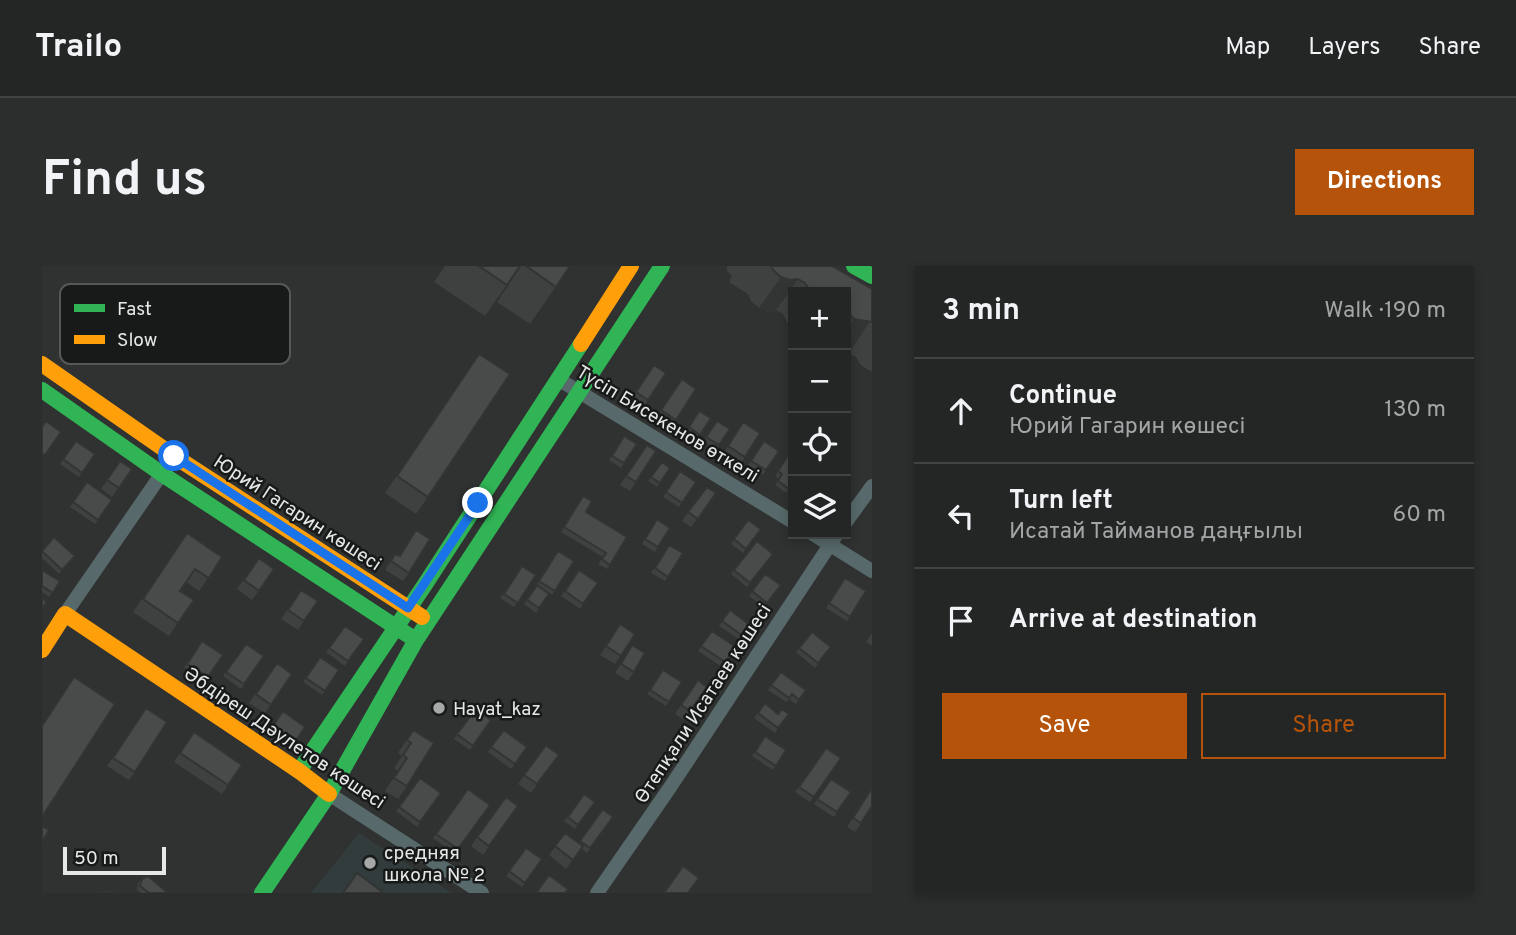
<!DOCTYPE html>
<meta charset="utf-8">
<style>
body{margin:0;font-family:Overpass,sans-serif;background:#2c2d2d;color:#f1f3f6}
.controls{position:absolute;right:21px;top:21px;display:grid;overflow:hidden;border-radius:0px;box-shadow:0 4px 10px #0003}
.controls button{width:63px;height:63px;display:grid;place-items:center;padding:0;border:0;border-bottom:2px solid #414242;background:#242525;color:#f1f3f6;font:35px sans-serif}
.scale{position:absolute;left:21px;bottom:18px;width:103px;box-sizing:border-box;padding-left:7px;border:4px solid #e6e8e8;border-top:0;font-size:19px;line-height:24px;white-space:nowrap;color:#e6e8e8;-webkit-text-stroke:5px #181a1a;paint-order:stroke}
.stop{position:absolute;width:21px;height:21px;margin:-16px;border:5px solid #1a73e8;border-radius:50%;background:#fff}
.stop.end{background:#1a73e8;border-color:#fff;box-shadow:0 2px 7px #0008}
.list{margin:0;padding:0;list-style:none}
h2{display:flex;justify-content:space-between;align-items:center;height:91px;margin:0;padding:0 28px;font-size:30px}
h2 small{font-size:23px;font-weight:400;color:#a3a5a7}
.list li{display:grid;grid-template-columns:46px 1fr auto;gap:21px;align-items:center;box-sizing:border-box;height:105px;padding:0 28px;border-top:2px solid #414242}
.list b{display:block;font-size:26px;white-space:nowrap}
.list p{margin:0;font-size:23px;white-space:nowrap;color:#a3a5a7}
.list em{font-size:23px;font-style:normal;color:#a3a5a7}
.actions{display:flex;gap:14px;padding:21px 28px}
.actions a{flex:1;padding:16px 0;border:2px solid #b45309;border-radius:0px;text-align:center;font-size:24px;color:#b45309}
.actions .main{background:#b45309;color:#fff}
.icon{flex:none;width:38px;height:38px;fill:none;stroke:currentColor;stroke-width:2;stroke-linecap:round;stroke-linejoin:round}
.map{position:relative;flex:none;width:830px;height:627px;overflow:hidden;border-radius:0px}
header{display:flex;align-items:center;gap:42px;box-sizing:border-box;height:98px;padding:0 35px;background:#242525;border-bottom:2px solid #414242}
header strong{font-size:33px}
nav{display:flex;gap:38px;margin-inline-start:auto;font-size:24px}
.intro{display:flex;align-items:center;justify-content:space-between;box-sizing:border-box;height:168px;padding:0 42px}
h1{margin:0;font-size:49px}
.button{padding:18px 32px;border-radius:0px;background:#b45309;color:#fff;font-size:24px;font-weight:700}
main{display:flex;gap:42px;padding:0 42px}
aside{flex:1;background:#242525;border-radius:0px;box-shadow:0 4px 10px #0003}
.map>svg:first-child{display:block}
</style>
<header>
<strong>Trailo</strong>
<nav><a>Map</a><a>Layers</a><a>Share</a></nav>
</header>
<div class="intro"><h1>Find us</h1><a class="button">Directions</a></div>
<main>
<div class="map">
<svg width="830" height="627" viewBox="0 0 830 627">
<rect width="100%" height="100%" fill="#303131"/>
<path fill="#323c3c" d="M317,567L410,627H269Z"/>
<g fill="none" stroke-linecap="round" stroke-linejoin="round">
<path stroke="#57696a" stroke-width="14" d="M516,113L751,256
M804,256L830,220
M771,268L830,305
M23,348L132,190
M287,528L440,627
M555,627L629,520L795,268"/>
<path stroke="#30b455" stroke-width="16" d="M812,0L830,10
M0,124L120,208L366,369
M257,505L382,320L539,78
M220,627L287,528L374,374L620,0"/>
<path stroke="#ff9f0a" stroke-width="16" d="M539,78L589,0
M0,98L132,190L380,351
M0,384L23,348L257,505L287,528"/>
</g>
<path fill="#3f4040" d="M403,0H478L443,50L392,16Z
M479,0H528L488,58L455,36Z
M685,0H790L830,23V105L826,104L818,98L814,91L804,86V26H751V61L745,56L741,48L734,44L726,46L717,42L709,35L706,28L687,16L690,10L685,5Z
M612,99L624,107L603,139L591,130Z
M425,105L386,231L374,248L343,227Z
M640,113L654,123L630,159L616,149Z
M657,145L669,152L655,173L644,166Z
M675,155L688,163L674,184L661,175Z
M701,156L718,167L700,196L683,185Z
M582,170L595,178L579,202L567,194Z
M34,175L53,188L37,211L18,198Z
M722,175L737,185L721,209L706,199Z
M605,179L614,185L588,225L578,219Z
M747,188L751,217L744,227L733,219L737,213L733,210Z
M78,195L90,203L70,231L59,223Z
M620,196L628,202L615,221L606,215Z
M638,205L654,216L637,241L621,231Z
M45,216L70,234L53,258L28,241Z
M665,221L674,227L649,261L640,255Z
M751,222V232L747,229Z
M541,230L544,246L585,271L565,303L556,298L561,291L519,266Z
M615,253L616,281L613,286L600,278Z
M706,254L719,263L701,287L689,278Z
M145,267L180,291L157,325L144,316L138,325L152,334L127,370L91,346Z
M715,275L731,288L705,321L689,308Z
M627,279L641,287L623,315L609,307Z
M0,284L33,290L17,308L0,292Z
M516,285L532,295L510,329L506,326L507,328L494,347L482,338Z
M353,288L367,307L361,315L343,304Z
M217,292L232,303L210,334L195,323Z
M480,300L494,309L472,341L458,332Z
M0,304L18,315L7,331L0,326Z
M537,304L556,317L538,343L519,330Z
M723,308L739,319L722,341L707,330Z
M803,312L808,351L805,355L784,342Z
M259,324L276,335L256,364L239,353Z
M688,344L708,359L698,374L677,360Z
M578,358L593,368L573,398L558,389Z
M303,360L322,373L303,400L284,386Z
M670,365L694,381L680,401L656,385Z
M770,366L789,381L773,402L754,386Z
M830,367V380L824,376Z
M160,375L181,389L163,416L142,402Z
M204,378L222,390L199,423L181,410Z
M590,379L592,406L586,415L573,407Z
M278,391L297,404L280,429L261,416Z
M235,397L250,408L223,447L207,437Z
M621,404L640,416L624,440L605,428Z
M739,406L764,424L754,438L747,433L744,436L726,424Z
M656,414L665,421L642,454L633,448Z
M723,437L736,448H747L733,467L712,452Z
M434,443L449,454L428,484L412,473Z
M241,445L263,461L249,480L227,465Z
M98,450L93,506L87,514L65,500Z
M371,464L365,520L356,533L343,525L356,505L352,502L360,490L356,487Z
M462,464L485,481L469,503L446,486Z
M152,466L200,499L180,528L132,496Z
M723,470L734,500L731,504L710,490Z
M504,479L517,489L489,527L476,518Z
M784,482L799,492L768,536L753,526Z
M378,512L399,527L375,561L354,545Z
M789,513L809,526L792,551L772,538Z
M830,522L819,557L813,566L805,561Z
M426,523L448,539L413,588L391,572Z
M542,528L553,536L533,563L522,555Z
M464,531L476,540L441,589L429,580Z
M561,543L571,551L545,587L539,582L524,603L507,589L523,567L537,577Z
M484,582L500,593L480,621L464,610Z
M100,613L126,627H99L95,624L96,617Z"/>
<path fill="#333434" d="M739,11L756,13L734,44L726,46L717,42Z
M812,53L828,55L807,87L804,86V65Z"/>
<path fill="#494a4a" stroke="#333434" stroke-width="2" d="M437,0H478L465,19Z
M484,0H528L514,21Z
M729,0H790L830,23V56L812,53L804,45V26H769L763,17L756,13L748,14L739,11L731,4Z
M437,88L468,108L386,231L355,210Z
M612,99L624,107L606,134L594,126Z
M640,113L654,123L634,154L619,144Z
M657,145L669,152L658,169L647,161Z
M4,155L19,166L3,189L0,187V161Z
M675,155L688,163L677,179L664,171Z
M701,156L718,167L703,191L686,180Z
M582,170L595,178L582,197L570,190Z
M34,175L53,188L40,207L21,193Z
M722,175L737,185L724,204L709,195Z
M605,179L614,185L594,216L584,210Z
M747,188L751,191V217L747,223L736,215L740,208L736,205Z
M78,195L90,203L77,222L65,214Z
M620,196L628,202L618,217L609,211Z
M638,205L654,216L640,237L624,226Z
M45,216L70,234L56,254L31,236Z
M665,221L674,227L656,253L646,246Z
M541,230L550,235L544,246L585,271L568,299L560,293L564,287L522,261Z
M615,253L628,262L616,281L603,273Z
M706,254L719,263L704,283L692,273Z
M374,264L388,273L367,307L349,295L353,288L358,290Z
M145,267L180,291L167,312L153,303L138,325L152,334L136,357L101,333Z
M12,271L33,290L20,304L0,285Z
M715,275L731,288L708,317L692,304Z
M627,279L641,287L626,311L613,302Z
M516,285L532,295L513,325L497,315Z
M217,292L232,303L217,325L202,314Z
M480,300L494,309L476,337L462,328Z
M0,304L18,315L11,327L0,320Z
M537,304L556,317L541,338L523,325Z
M723,308L739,319L725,337L710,325Z
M803,312L824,325L808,351L787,337Z
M495,319L507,328L497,342L485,334Z
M259,324L276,335L262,355L246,344Z
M0,332L5,336L0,343Z
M688,344L708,359L701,370L680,355Z
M578,358L593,368L579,390L564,380Z
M303,360L322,373L306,395L287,382Z
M670,365L694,381L683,396L659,380Z
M770,366L789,381L776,397L757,382Z
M160,375L181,389L166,411L145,398Z
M204,378L222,390L202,418L184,406Z
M590,379L603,387L592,406L579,398Z
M278,391L297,404L283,425L264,412Z
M235,397L250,408L229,439L214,428Z
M621,404L640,416L627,436L608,424Z
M739,406L764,424L757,434L750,428L747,432L729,419Z
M32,411L73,438L0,551V460Z
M656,414L665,421L648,445L639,439Z
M723,437L736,448L740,443L747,448L736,462L716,447Z
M104,442L125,456L93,506L71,492Z
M434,443L449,454L431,480L415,468Z
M241,445L263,461L253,476L230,461Z
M371,464L392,477L365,520L352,512L365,492L361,489L369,477L365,474Z
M462,464L485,481L473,498L449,481Z
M152,466L200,499L186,519L138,487Z
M723,470L744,484L734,500L713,486Z
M504,479L517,489L495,518L482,509Z
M784,482L799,492L772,531L757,521Z
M378,512L399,527L378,556L357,541Z
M789,513L809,526L795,546L775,533Z
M830,522V540L819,557L811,552Z
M426,523L448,539L416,583L394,568Z
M542,528L553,536L536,559L526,551Z
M464,531L476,540L447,580L435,571Z
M561,543L571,551L548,582L538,575Z
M0,560L7,564L0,576Z
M523,567L541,580L531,594L513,580Z
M484,582L500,593L483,617L467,605Z
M641,600L657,612L646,627H622Z
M315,607L342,627H301Z
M507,609L526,623L523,627H494Z
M106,610L126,627H107L98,620L100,613Z
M63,625H69L71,627H60Z"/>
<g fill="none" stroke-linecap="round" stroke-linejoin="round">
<path stroke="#1a73e8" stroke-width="9" d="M132,190L366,342L436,237"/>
</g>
<g fill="#a6a8a8" stroke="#181a1a" stroke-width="2.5">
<circle cx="397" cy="442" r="7"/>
<circle cx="328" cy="597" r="7"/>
</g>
<g text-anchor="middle" stroke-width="5" stroke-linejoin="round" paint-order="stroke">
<g font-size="19" fill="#e6e8e8" stroke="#181a1a">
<text transform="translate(626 157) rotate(31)" y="7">Түсіп Бисекенов өткелі</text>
<text transform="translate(256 246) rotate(33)" y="7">Юрий Гагарин көшесі</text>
<text transform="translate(660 437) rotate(-57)" y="7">Өтепқали Исатаев көшесі</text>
<text transform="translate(243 471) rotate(34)" y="7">Әбдіреш Дәулетов көшесі</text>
</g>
<g font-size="19" fill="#e6e8e8" stroke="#181a1a" text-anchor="start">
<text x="411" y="449">Hayat_kaz</text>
<text x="342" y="593">cредняя<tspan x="342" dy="22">школа № 2</tspan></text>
</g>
</g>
<rect x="18" y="18" width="230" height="80" rx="10" fill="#181a1a" stroke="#565858" stroke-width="2"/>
<rect x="32" y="38" width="31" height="8" fill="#30b455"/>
<rect x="32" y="69" width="31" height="9" fill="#ff9f0a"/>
<g font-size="19" fill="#e6e8e8">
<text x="75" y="49">Fast</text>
<text x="75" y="80">Slow</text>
</g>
</svg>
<div class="controls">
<button>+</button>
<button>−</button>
<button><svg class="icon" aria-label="locate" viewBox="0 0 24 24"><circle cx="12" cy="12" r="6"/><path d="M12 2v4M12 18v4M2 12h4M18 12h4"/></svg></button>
<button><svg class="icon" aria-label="layers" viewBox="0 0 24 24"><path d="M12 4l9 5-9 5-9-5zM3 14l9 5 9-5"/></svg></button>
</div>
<div class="scale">50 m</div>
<div class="stop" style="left:132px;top:190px"></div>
<div class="stop end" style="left:436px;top:237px"></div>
</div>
<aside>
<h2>3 min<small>Walk · 190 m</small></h2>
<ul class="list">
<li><svg class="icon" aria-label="ahead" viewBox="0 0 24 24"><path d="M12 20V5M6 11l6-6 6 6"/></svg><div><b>Continue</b><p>Юрий Гагарин көшесі</p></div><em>130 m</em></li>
<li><svg class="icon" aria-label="left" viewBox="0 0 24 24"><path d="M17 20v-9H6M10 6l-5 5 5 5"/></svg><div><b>Turn left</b><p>Исатай Тайманов даңғылы</p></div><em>60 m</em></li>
<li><svg class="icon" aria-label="arrive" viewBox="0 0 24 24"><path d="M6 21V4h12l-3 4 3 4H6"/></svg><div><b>Arrive at destination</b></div></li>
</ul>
<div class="actions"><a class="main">Save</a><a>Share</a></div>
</aside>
</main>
